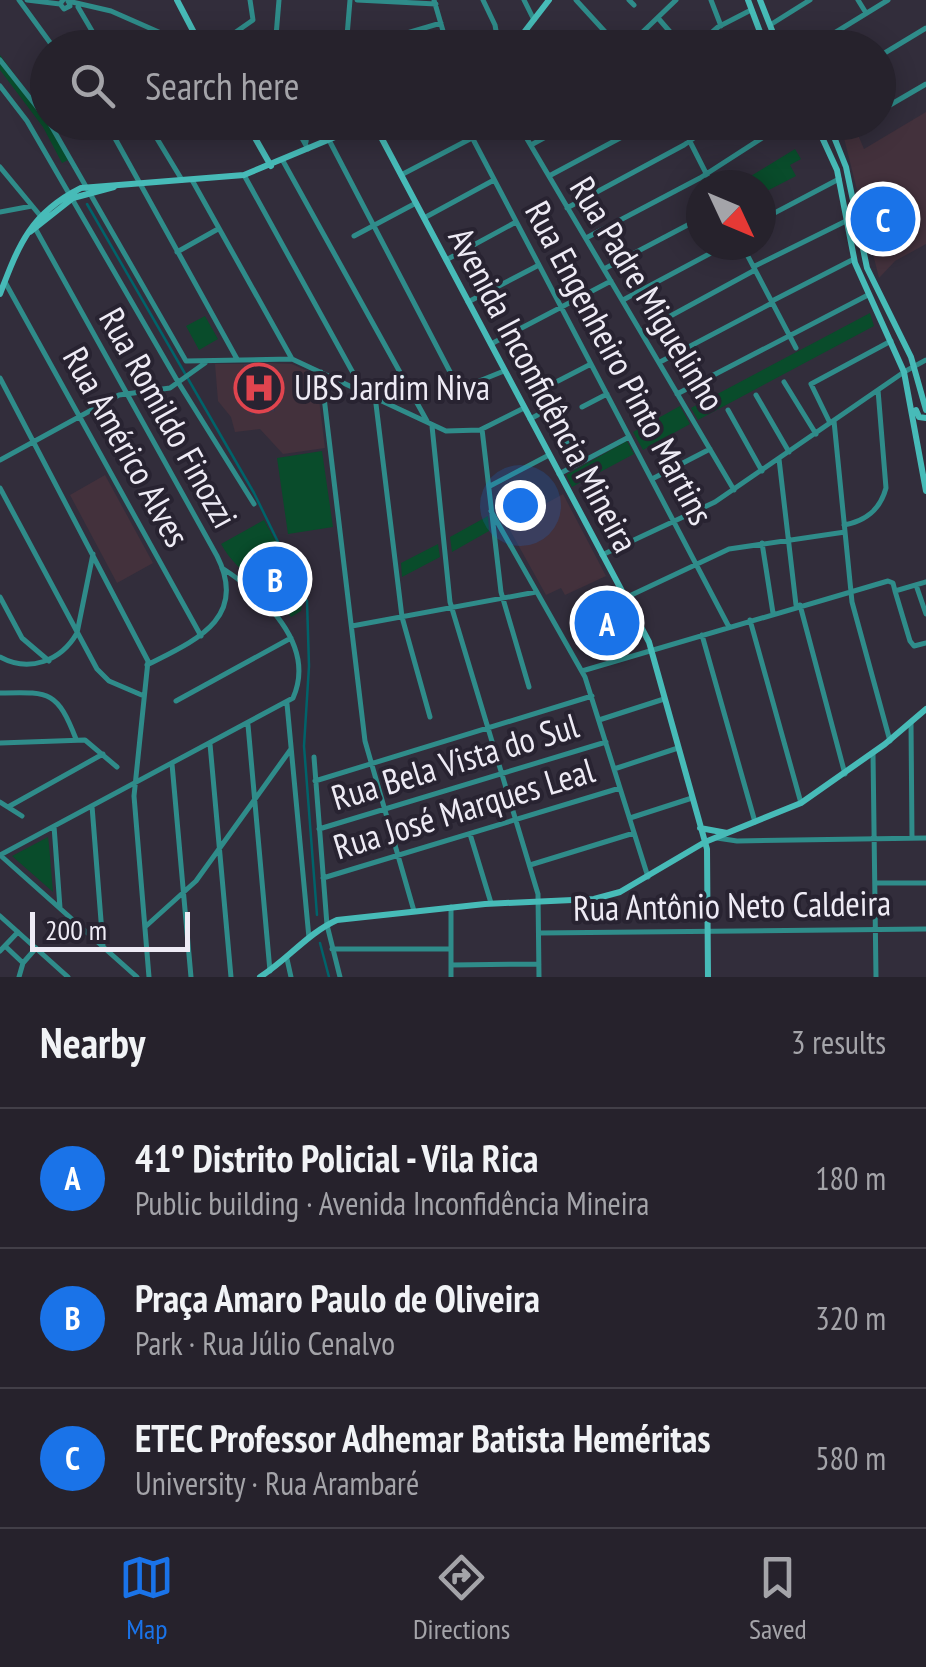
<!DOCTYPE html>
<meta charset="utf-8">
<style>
body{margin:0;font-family:"PT Sans Narrow",sans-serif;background:#322f38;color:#f1f3f6}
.compass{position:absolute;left:686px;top:170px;width:90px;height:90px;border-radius:50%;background:#26222c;box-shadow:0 5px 25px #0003;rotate:134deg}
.scale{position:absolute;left:30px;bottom:25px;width:160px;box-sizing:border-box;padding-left:10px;border:5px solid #eeebf5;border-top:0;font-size:28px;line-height:35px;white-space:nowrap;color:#eeebf5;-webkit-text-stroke:8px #282331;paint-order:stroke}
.you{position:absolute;left:520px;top:505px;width:35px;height:35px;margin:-25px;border:8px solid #fff;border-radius:50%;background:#1a73e8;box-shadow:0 0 0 15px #1a73e833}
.badge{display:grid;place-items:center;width:65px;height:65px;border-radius:50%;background:#1a73e8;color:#fff;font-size:32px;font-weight:700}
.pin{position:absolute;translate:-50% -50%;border:5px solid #fff;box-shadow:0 2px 10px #0006}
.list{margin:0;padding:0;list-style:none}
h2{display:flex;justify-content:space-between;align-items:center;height:130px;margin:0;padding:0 40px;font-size:42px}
h2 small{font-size:32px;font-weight:400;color:#a4a4a9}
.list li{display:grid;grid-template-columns:65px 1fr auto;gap:30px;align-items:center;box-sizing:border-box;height:140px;padding:0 40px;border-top:2px solid #423f48}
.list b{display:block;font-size:38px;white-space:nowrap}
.list p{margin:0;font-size:32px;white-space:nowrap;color:#a4a4a9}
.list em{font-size:32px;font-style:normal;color:#a4a4a9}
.icon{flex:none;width:55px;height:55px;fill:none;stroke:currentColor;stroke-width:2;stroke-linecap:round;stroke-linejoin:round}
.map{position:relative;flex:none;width:926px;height:977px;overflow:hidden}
.search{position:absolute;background:#26222c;box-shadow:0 5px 25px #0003;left:30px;right:30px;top:30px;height:110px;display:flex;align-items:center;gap:25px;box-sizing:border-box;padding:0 35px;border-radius:55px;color:#a4a4a9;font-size:38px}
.sheet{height:550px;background:#26222c}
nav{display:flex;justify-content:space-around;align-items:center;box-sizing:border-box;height:140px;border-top:2px solid #423f48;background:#26222c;font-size:28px;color:#a4a4a9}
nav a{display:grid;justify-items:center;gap:5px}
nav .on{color:#1a73e8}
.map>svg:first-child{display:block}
</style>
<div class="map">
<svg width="926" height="977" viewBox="0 0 926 977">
<rect width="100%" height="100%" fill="#322d3b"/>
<path fill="#3c3549" d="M268,363L275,412L249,415L243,364Z"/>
<path fill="#43313c" d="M926,112V244L895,261L879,278L844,138L856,130L864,149Z
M268,363L292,364L316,375L325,448L283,454L260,429L235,432L231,417L218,401L215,364H243L250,415L275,411Z
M105,475L153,563L117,583L70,495Z
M563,494L606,576L565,595L561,588L546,595L507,525Z"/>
<path fill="#094c2b" d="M0,55L47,118L68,160L62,163L43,127L0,70Z
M795,149L801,159L790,165L796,176L761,194V185H742L741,182Z
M870,313L874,326L698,420L691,408Z
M205,316L218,339L199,350L186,326Z
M680,406L690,424L643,450L633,432Z
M627,441L634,454L572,487L566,475Z
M322,451L333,527L288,534L277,458Z
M488,516L489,531L452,552L450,537Z
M264,520L304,592L301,611L291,617C272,589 237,574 221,544Z
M438,544L440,557L402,577L401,563Z
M48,837L49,845L53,892L12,856Z"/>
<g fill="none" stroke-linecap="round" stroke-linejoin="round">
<path stroke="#00636a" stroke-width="2.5" d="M87,204L254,493L307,601L309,666L304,746L317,915
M320,943L329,977"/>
<path stroke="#2f8c8a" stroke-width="5" d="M19,0L54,48
M27,0L60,4
M63,0L60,4L64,9L70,6L68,0
M357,0L436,4
M434,0L448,48
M483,0L495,25L499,48
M524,0L534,20
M576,0L620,48
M629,0L634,5
M711,0L721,26
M858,0L866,13
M68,1L111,11L195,48
M78,7L102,48
M658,18L684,48
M770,25L810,0
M276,34L380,41L441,23
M213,48L253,20L250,0
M275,48L279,0
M346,48L350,0
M626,48L676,0
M694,48L718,27L751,10
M755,48L763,42
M810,48L888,0
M878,57L926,28
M0,60L48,121
M0,86L27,121L178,382L254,504
M878,112L926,84
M49,122L186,361L292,359L446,431L480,430L524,408
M106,122L237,359
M147,122L182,180
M293,122L308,149
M464,122L729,627
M517,122L734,490
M680,122L712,185
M829,123L850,129
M836,139L861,122
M329,140L459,389
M306,142L308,122
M531,145L573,122
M283,161L427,421
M0,167L43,219
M244,175L363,391
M401,175L472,138
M549,176L650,122
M192,180L292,359
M567,208L684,145L716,122
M0,212L32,206
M424,218L494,180
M761,220L839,179
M35,228L217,556C249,619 194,641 147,665
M354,236L416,203
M586,238L700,178L787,122
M742,245L796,348
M177,252L218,229
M446,260L516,222
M755,266L846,221
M604,269L701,218
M5,282L201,636
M623,300L726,245
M772,301L854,259
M468,302L539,265
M641,332L755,270
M491,344L611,281
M660,362L772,303
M321,372L365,741L414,911
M532,376L567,443
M0,378L148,661L134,796L149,977
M558,381L591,364
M784,382L816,434
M677,394L868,295
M756,395L789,452
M375,396L402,617L430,717
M442,396L504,371
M582,407L607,394
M728,410L762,471
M530,419L549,409
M834,421L852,602L890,741
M830,423L811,384L891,341
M432,426L450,602L538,894L539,977
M482,429L501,592L529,687
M779,459L796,605
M0,460L119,395L170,388L205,363
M559,474L629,437
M652,479L710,449
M490,486L549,455
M0,488L97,669L109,681L144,696
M491,511L585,677L648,877
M844,525C866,521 880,510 886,488L878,390
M762,543L773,613
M602,555L715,502L904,372L926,360
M916,585L926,614
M895,591L910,641L914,646L926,643
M0,597L22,638L49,661
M625,598L729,549L845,532
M800,605L845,774
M750,620L801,803
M352,626L536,592
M702,635L755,822
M0,657C29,673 61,661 77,633L93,554
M582,671L888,581L893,583L895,591L926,582
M0,693C49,692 57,690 76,739
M176,701L291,638
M287,704L309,938
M599,720L664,699
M911,722L912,838
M248,725L270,971
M0,743L85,740L117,767
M210,744L231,977
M873,753L876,977
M314,757L327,925L340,977
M172,764L191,977
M614,769L678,748
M315,781L592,696
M0,802L22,816
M92,806L103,946
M8,807L103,754
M630,818L692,798
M54,826L60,908
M319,829L606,742
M470,834L491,903
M717,838L737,841L926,838
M530,865L634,833
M323,878L620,788
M875,883H926
M0,916L68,977
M145,927L196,881L291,749
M539,933L926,929
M5,946L23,963
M332,949H451
M0,951L18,932
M287,959L291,977
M451,965L539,964
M19,977L23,963L36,948
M137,977L0,855L293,698C317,644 262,594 222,568
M451,977V907"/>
<path stroke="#47bbb8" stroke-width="6" d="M177,0L202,48
M748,0L766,48
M760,0L779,48
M512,48L549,0
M246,122L271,166
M373,122L649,642L707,849L708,977
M815,122L837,170L855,263L904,372L926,491
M828,122L846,167L867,268L911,357L926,410
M30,232L73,198L114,187
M0,294C19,244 31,213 81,188L244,175L371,122
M916,410L919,417L926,418
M700,828L727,833
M260,977C287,960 308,933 337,920L485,904L594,899L620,892L705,842L801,803L885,744L926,709"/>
</g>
<defs>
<g id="hospital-ring" transform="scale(2.5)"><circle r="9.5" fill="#282331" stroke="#e0444e" stroke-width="1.5"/><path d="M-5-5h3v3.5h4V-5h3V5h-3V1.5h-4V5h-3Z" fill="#e0444e"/></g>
</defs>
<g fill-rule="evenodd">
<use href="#hospital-ring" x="259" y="388"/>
</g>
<g text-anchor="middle" stroke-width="8" stroke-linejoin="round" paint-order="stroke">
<g font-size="35" fill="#eeebf5" stroke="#282331">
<text transform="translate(647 294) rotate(59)" y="12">Rua Padre Miguelinho</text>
<text transform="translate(619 363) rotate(62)" y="12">Rua Engenheiro Pinto Martins</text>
<text transform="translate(543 390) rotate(62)" y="12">Avenida Inconfidência Mineira</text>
<text transform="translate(168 418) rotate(61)" y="12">Rua Romildo Finozzi</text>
<text transform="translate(126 447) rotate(61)" y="12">Rua Américo Alves</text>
<text transform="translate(455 762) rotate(-17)" y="12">Rua Bela Vista do Sul</text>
<text transform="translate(464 809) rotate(-17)" y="12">Rua José Marques Leal</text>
<text transform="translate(732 906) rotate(-1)" y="12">Rua Antônio Neto Caldeira</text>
</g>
<g font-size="35" fill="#eeebf5" stroke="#282331" text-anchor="start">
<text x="294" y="400">UBS Jardim Niva</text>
</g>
</g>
</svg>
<svg class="compass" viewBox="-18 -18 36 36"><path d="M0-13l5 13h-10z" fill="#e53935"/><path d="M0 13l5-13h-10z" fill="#a4a4a9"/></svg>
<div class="scale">200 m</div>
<div class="you"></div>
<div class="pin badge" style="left:607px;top:623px">A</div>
<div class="pin badge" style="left:275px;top:579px">B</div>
<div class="pin badge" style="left:883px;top:219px">C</div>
<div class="search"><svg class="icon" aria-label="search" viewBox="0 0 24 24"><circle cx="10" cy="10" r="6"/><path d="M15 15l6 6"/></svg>Search here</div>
</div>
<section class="sheet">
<h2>Nearby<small>3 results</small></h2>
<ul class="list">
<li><span class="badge">A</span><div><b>41º Distrito Policial - Vila Rica</b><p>Public building · Avenida Inconfidência Mineira</p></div><em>180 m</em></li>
<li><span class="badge">B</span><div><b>Praça Amaro Paulo de Oliveira</b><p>Park · Rua Júlio Cenalvo</p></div><em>320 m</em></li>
<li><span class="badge">C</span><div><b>ETEC Professor Adhemar Batista Heméritas</b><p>University · Rua Arambaré</p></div><em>580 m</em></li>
</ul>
</section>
<nav>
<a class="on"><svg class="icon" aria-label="map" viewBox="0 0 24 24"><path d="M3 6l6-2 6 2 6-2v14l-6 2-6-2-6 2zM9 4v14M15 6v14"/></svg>Map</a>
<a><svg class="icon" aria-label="directions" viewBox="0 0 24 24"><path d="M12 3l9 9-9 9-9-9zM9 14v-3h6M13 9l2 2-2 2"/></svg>Directions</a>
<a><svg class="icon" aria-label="saved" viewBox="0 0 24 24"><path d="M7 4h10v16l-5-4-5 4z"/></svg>Saved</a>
</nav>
